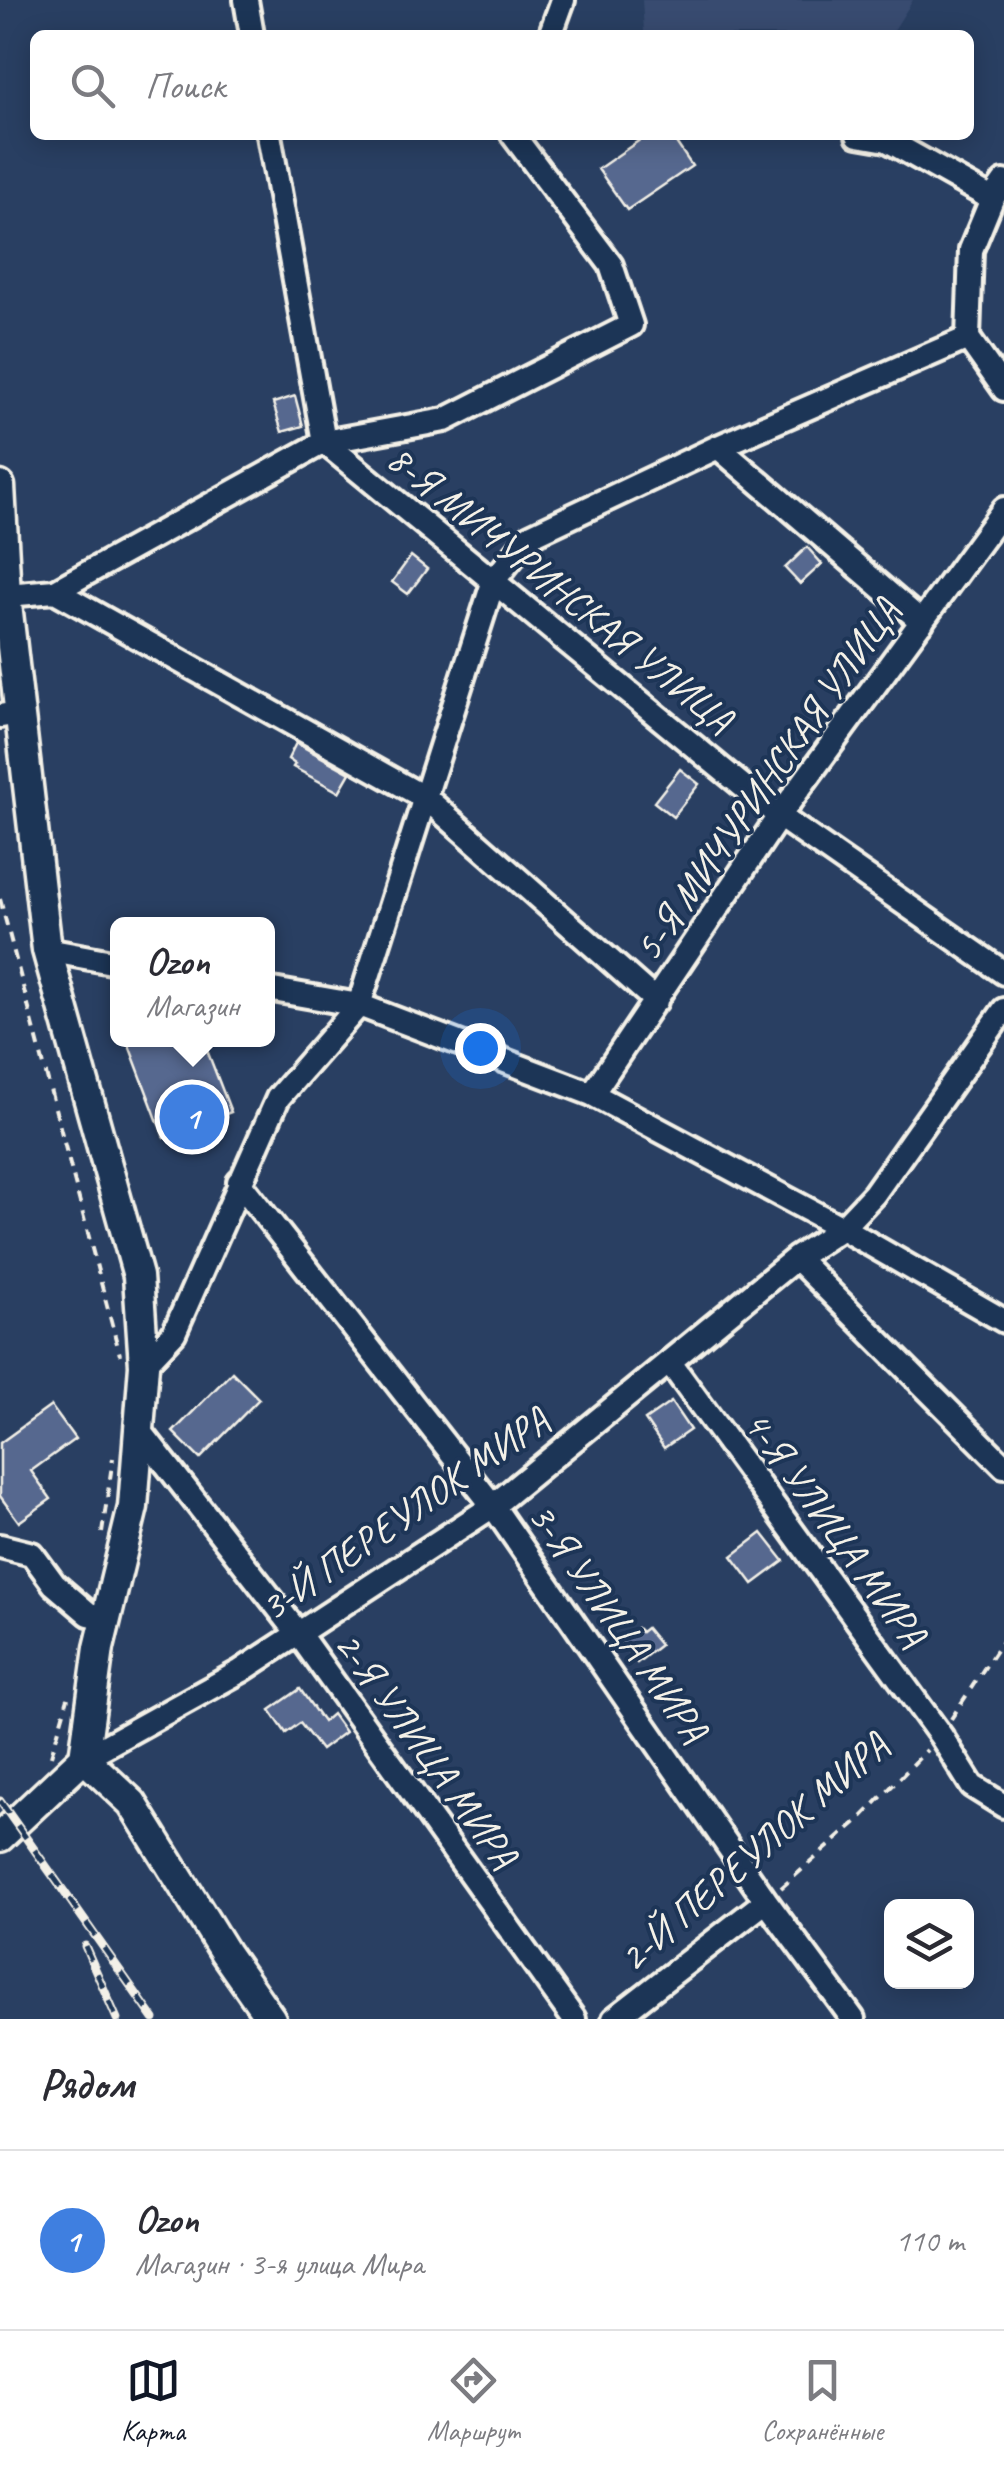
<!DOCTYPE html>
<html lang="ru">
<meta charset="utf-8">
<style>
body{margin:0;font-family:Caveat,sans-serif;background:#f2f2f3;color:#2b2b33}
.controls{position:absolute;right:30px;bottom:30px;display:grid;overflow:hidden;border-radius:15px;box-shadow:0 5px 25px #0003}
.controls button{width:90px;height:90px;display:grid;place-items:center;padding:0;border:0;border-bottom:2px solid #e1e1e2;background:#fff;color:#2b2b33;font:50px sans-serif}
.you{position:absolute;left:480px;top:1048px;width:35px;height:35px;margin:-25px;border:8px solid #fff;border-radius:50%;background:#1a73e8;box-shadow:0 0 0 15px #1a73e833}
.badge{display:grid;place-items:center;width:65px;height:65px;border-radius:50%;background:#111827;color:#fff;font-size:32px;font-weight:700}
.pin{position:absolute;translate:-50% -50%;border:5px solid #fff;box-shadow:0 2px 10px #0006}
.popup{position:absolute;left:110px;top:917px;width:165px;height:130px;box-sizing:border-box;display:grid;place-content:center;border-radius:15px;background:#fff;filter:drop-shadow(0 2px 8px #0005);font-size:32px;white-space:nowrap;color:#7c7c81}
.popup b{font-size:38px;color:#2b2b33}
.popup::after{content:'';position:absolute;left:50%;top:100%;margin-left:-20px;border:20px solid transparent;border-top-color:#fff}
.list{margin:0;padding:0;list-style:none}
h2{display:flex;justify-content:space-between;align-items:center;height:130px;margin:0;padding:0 40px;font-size:42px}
h2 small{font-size:32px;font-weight:400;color:#7c7c81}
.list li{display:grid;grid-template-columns:65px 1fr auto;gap:30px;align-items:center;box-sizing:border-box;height:180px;padding:0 40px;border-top:2px solid #e1e1e2}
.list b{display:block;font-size:38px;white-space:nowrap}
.list p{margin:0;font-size:32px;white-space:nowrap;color:#7c7c81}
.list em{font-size:32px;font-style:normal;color:#7c7c81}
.icon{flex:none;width:55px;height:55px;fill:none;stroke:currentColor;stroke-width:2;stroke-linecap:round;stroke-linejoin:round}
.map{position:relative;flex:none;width:1004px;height:2019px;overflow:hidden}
.search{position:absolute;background:#fff;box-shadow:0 5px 25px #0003;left:30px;right:30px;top:30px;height:110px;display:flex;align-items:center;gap:25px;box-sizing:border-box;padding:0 35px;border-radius:15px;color:#7c7c81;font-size:38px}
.sheet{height:310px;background:#fff}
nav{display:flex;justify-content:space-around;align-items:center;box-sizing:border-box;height:140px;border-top:2px solid #e1e1e2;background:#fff;font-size:28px;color:#7c7c81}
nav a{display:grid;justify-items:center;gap:5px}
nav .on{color:#111827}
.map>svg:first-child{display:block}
</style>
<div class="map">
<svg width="1004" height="2019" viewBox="0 0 1004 2019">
<rect width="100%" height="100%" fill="#293f62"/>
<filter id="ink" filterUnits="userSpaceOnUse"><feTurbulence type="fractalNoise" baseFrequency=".01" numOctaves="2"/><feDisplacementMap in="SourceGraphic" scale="20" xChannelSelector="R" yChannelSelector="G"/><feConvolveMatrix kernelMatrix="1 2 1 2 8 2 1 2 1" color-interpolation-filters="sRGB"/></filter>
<g filter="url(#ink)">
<path fill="#374b70" d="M642,0H913L891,35H652L644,32Z"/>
<path fill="#57688f" stroke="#f4f1e8" stroke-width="2.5" d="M647,135H671L692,166L627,210L598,169Z
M295,396L303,426L282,432L273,403Z
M807,547L822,564L800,584L785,568Z
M411,556L427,569L408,594L392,582Z
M296,743L350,773L339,792L293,767L295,764L288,759Z
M680,769L699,784L673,817L654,802Z
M127,1040H203L231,1112L164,1138Z
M232,1372L259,1399L200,1459L173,1432Z
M671,1402L690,1430L664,1448L645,1420Z
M51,1406L75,1439L31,1471L51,1499L19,1522L0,1496V1443Z
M762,1533L784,1561L753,1584L732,1556Z
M637,1628L641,1632L646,1628L660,1645L637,1663L620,1641Z
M300,1689L323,1722L332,1714L345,1732L321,1750L300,1723L286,1733L270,1710Z"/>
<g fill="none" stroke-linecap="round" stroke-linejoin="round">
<g stroke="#f4f1e8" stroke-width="30">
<path id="minor" d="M246,0L252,35
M554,35L551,33L563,0
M269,135L324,442L779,816L1004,973
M858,135L887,140L992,199
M1004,182L992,199L971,250L968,338L1004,389
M718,447L922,622
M55,591L427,799L656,1001
M6,595L55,591L324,442L445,420L631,325L611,265L513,135
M0,716L20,713
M47,950L117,963
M267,989L359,1005L592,1094L842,1228L1004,1321
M592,1094L779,816L1004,509
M239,1182L493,1506L766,1901L853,2019
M796,1258L1004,1466
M671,1364L941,1736L972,1786L1004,1806
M144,1365L174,1333L278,1098L359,1005L494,580L530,536L718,447L968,338
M141,1432L298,1633L574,2019
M0,1546L32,1554L54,1584L89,1614L107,1618
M84,1758L241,1671L493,1506L796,1258L842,1228L874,1194L1004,1010
M614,2019L766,1901"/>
</g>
<g stroke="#f4f1e8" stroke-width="35">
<path id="major" d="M0,486L6,595L47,950L138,1276L144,1365L133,1507L99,1648L84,1758L0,1837
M84,1758L132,1803L225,1953L271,2019"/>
</g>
<path stroke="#f4f1e8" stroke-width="4" stroke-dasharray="10 8" stroke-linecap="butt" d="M0,899L120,1355
M102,1533L113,1458
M951,1719L1004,1638
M51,1756L68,1698
M781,1888L859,1820L927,1750"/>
<use href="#minor" stroke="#1d3557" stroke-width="22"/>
<use href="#major" stroke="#1d3557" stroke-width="28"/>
<g stroke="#f4f1e8" stroke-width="9">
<path id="rail" d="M0,1801L154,2019
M85,1946L117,2019"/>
</g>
<use href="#rail" stroke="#1d3557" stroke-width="5" stroke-dasharray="15" stroke-linecap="butt"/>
</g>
</g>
<g text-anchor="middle" stroke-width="8" stroke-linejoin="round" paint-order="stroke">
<g font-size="40" fill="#f4f1e8" stroke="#1d3557">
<text transform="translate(561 588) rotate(39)" y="14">8-Я МИЧУРИНСКАЯ УЛИЦА</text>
<text transform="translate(766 779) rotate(-55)" y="14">5-Я МИЧУРИНСКАЯ УЛИЦА</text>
<text transform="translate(404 1513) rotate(-35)" y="14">3-Й ПЕРЕУЛОК МИРА</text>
<text transform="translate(836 1528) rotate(54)" y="14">4-Я УЛИЦА МИРА</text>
<text transform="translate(619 1622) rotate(55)" y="14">3-Я УЛИЦА МИРА</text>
<text transform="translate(427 1749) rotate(54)" y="14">2-Я УЛИЦА МИРА</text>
<text transform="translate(753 1851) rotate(-41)" y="14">2-Й ПЕРЕУЛОК МИРА</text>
</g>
</g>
</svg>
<div class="controls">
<button><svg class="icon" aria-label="layers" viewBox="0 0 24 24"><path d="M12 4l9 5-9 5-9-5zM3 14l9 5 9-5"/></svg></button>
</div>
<div class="you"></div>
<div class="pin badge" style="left:192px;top:1117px;background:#3f7fe0">1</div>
<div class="popup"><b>Ozon</b>Магазин</div>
<div class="search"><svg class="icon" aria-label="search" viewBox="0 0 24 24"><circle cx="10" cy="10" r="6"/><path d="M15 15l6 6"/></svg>Поиск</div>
</div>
<section class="sheet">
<h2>Рядом<small></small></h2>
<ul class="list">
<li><span class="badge" style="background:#3f7fe0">1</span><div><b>Ozon</b><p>Магазин · 3-я улица Мира</p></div><em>110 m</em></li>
</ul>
</section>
<nav>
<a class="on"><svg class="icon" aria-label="map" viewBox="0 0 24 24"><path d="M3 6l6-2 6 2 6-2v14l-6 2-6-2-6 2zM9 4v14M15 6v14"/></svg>Карта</a>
<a><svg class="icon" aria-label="directions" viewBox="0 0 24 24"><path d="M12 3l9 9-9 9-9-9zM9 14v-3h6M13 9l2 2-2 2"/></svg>Маршрут</a>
<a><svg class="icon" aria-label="saved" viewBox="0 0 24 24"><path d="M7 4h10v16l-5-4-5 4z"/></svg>Сохранённые</a>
</nav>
